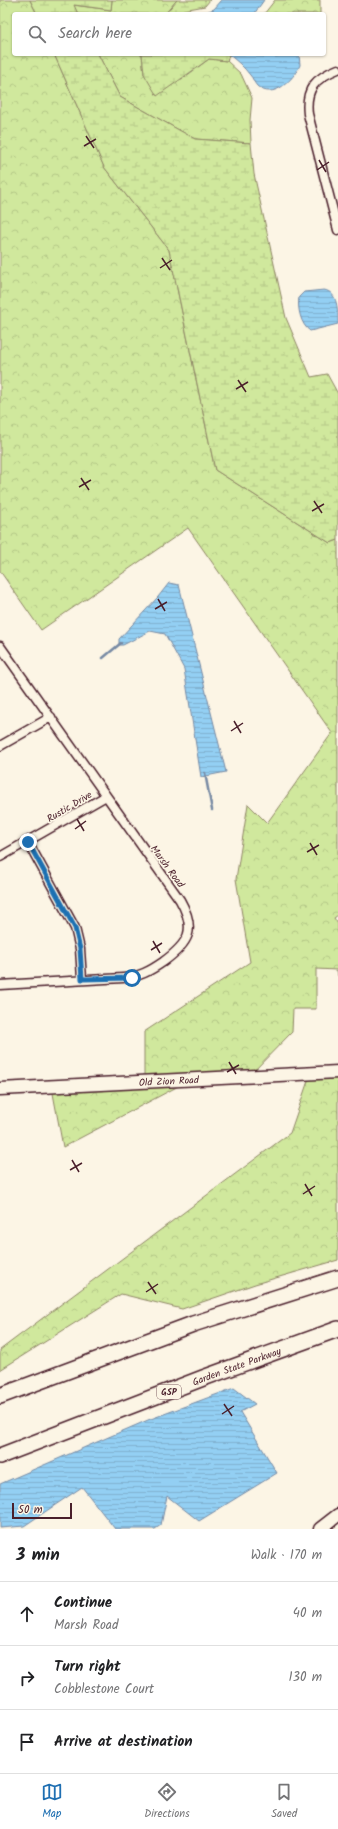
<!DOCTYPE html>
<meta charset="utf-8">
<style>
body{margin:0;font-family:Kalam,sans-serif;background:#f2f2f2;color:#202124}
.scale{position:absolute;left:12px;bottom:10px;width:60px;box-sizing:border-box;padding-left:4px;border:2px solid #4a1f2b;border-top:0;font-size:11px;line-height:14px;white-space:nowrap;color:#4a1f2b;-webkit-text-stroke:3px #fcf5e5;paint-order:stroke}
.stop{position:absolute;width:12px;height:12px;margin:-9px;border:3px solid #1f6fb2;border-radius:50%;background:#fff}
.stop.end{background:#1f6fb2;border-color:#fff;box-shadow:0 1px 4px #0008}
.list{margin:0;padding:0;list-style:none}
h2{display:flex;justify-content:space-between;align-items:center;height:52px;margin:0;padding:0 16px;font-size:17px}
h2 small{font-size:13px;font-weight:400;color:#757577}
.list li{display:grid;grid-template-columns:26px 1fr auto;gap:12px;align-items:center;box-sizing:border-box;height:64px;padding:0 16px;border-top:1px solid #e0e0e0}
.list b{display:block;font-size:15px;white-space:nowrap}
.list p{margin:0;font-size:13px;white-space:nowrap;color:#757577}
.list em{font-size:13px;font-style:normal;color:#757577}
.icon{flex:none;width:22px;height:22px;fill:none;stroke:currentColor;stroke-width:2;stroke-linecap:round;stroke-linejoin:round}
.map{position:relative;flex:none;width:338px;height:1529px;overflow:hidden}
.search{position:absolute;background:#fff;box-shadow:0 1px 3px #0004;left:12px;right:12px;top:12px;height:44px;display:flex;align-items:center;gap:10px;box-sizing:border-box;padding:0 14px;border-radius:4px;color:#757577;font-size:15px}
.sheet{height:244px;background:#fff}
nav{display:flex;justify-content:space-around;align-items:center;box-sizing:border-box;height:56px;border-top:1px solid #e0e0e0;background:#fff;font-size:11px;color:#757577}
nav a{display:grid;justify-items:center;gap:2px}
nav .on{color:#1f6fb2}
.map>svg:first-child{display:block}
</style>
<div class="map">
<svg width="338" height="1529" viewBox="0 0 338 1529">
<defs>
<pattern id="forest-crowns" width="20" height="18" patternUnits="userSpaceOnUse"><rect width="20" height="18" fill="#d0e89d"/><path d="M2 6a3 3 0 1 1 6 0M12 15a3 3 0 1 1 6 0" fill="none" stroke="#b4c787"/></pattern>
<pattern id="wetland-marsh" width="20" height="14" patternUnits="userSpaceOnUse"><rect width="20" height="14" fill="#d0e89d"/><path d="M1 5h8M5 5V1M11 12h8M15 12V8" fill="none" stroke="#b4c787"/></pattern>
<pattern id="water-rules" width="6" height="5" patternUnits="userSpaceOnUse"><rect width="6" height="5" fill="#93cff3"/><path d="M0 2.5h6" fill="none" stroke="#80b1d0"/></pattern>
</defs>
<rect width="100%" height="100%" fill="#fcf5e5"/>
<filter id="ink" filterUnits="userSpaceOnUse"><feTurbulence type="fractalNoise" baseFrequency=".025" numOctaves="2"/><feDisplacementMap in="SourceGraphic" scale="8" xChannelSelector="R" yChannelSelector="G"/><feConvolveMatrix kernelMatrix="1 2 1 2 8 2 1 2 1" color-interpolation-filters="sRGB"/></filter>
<g filter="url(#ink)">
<path fill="url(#forest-crowns)" stroke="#8d8464" d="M0,0H30L37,14H14V54H54L104,167L169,250L215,470L330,543L338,540V915L334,918L338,924V976L337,970L316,969V1009H293L292,1032L248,1077L190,1080L63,1147L52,1088L144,1083V1032L250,962L236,879L248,804L267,823L332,733L188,528L41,630L0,571Z
M112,0H177L165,14H78L73,5L111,10Z
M275,0H320V14H264Z
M98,54H142L144,74L182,79L209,59L227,61L241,74L252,98L250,120L251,143L195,139L120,97Z
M338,1074V1260L255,1284L182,1309L121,1294L0,1370V1350L290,1133L310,1075Z"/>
<path fill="url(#wetland-marsh)" stroke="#8d8464" d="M30,0H112L111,10L74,5L78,14H37Z
M177,0H210L205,6L183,10L179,14H165Z
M54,54H98L120,97L195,139L251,143L254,174L286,318L311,377L327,374L338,394V540L330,543L215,470L169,250L104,167Z
M142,54H228L229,55L227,61L209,59L157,96L144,74Z"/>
<path fill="url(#water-rules)" stroke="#7689a3" d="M222,0H264L254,14H201L214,9Z
M228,54H299L300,65C294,79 273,101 257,86C254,83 253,78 250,75C244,67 236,60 228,54Z
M324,290C338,292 338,311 338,324L310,331C301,325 297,308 299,297L304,292Z
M169,583L179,585L226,772L201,777L184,669L165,634L150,631L123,645H119V639L158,597Z
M234,1388L255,1404L240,1412L277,1473L199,1521L167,1496L161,1525L155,1529H115L82,1487L24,1526L0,1528V1484L148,1420Z"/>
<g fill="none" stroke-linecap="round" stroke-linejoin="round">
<path stroke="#7689a3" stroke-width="2.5" d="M103,658L121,643
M205,773L212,810"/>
<g stroke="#4a1f2b" stroke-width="11">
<path id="street" d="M338,69C315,78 305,89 308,114L338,230
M0,646L180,900C197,930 189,943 163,962C150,971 139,977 123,978L0,985
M0,746L51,717
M28,842L75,928L80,949L82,979
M0,857L106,796"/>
</g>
<g stroke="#4a1f2b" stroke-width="15">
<g id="secondary">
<path id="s1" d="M0,1089L338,1072"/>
<path d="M320,1529L338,1515"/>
</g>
</g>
<g stroke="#4a1f2b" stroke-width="18">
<g id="highway">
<path d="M0,1396L193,1324L338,1278"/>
<path id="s2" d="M0,1456L203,1378L338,1329"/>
</g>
</g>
<use href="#street" stroke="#fcf5e5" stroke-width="8"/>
<use href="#secondary" stroke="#fcf5e5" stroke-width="12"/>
<use href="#highway" stroke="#fcf5e5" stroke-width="15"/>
</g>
</g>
<g fill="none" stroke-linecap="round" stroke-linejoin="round" filter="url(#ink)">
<path stroke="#1f6fb2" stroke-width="5" d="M28,842L75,928L80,949L82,979L132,978"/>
</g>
<path fill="none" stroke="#4a1f2b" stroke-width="1.5" d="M86,136L94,148M84,146L96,139M319,160L326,172M317,170L329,162M162,258L170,270M160,268L172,260M238,380L246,392M236,389L248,382M81,478L89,490M79,487L91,480M314,501L322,513M312,511L324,504M158,599L165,611M155,609L167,602M234,721L241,733M231,731L243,723M77,819L84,831M75,829L86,821M310,843L317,855M307,852L319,845M153,941L160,953M151,950L162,943M229,1062L236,1074M227,1072L239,1065M72,1160L79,1172M70,1170L82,1163M305,1184L312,1196M303,1194L315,1186M148,1282L156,1294M146,1292L158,1284M224,1404L232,1416M222,1414L234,1406"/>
<g text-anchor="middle" stroke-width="3.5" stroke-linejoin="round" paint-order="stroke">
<rect fill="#fcf5e5" stroke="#7f5f63" stroke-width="1" x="157" y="1385" width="24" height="14" rx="3"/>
<g font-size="9" font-weight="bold" fill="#4a1f2b">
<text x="169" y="1395">GSP</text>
</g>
<g font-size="10" fill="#4a1f2b" stroke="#fcf5e5">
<text transform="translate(69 806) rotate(-31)" y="4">Rustic Drive</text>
<text transform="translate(168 866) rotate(54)" y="4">Marsh Road</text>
<text dy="4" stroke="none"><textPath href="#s1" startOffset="169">Old Zion Road</textPath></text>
<text dy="4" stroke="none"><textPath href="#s2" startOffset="253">Garden State Parkway</textPath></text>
</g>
</g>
</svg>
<div class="scale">50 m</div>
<div class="stop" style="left:132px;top:978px"></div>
<div class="stop end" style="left:28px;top:842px"></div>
<div class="search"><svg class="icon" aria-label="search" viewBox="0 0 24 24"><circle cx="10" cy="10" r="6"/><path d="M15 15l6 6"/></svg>Search here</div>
</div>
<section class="sheet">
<h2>3 min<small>Walk · 170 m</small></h2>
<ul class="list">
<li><svg class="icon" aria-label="ahead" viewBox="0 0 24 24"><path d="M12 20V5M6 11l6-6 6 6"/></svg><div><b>Continue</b><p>Marsh Road</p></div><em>40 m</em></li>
<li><svg class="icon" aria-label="right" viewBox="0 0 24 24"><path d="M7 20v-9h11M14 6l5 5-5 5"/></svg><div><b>Turn right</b><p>Cobblestone Court</p></div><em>130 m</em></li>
<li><svg class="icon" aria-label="arrive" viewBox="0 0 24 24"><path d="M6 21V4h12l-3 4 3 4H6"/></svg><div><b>Arrive at destination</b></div></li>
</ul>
</section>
<nav>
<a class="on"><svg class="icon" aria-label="map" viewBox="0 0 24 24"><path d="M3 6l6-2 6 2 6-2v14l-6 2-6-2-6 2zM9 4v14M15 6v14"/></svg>Map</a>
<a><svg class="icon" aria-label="directions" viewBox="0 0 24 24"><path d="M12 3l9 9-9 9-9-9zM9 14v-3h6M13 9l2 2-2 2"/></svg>Directions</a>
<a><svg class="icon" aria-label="saved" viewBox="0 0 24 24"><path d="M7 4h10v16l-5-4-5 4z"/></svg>Saved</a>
</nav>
